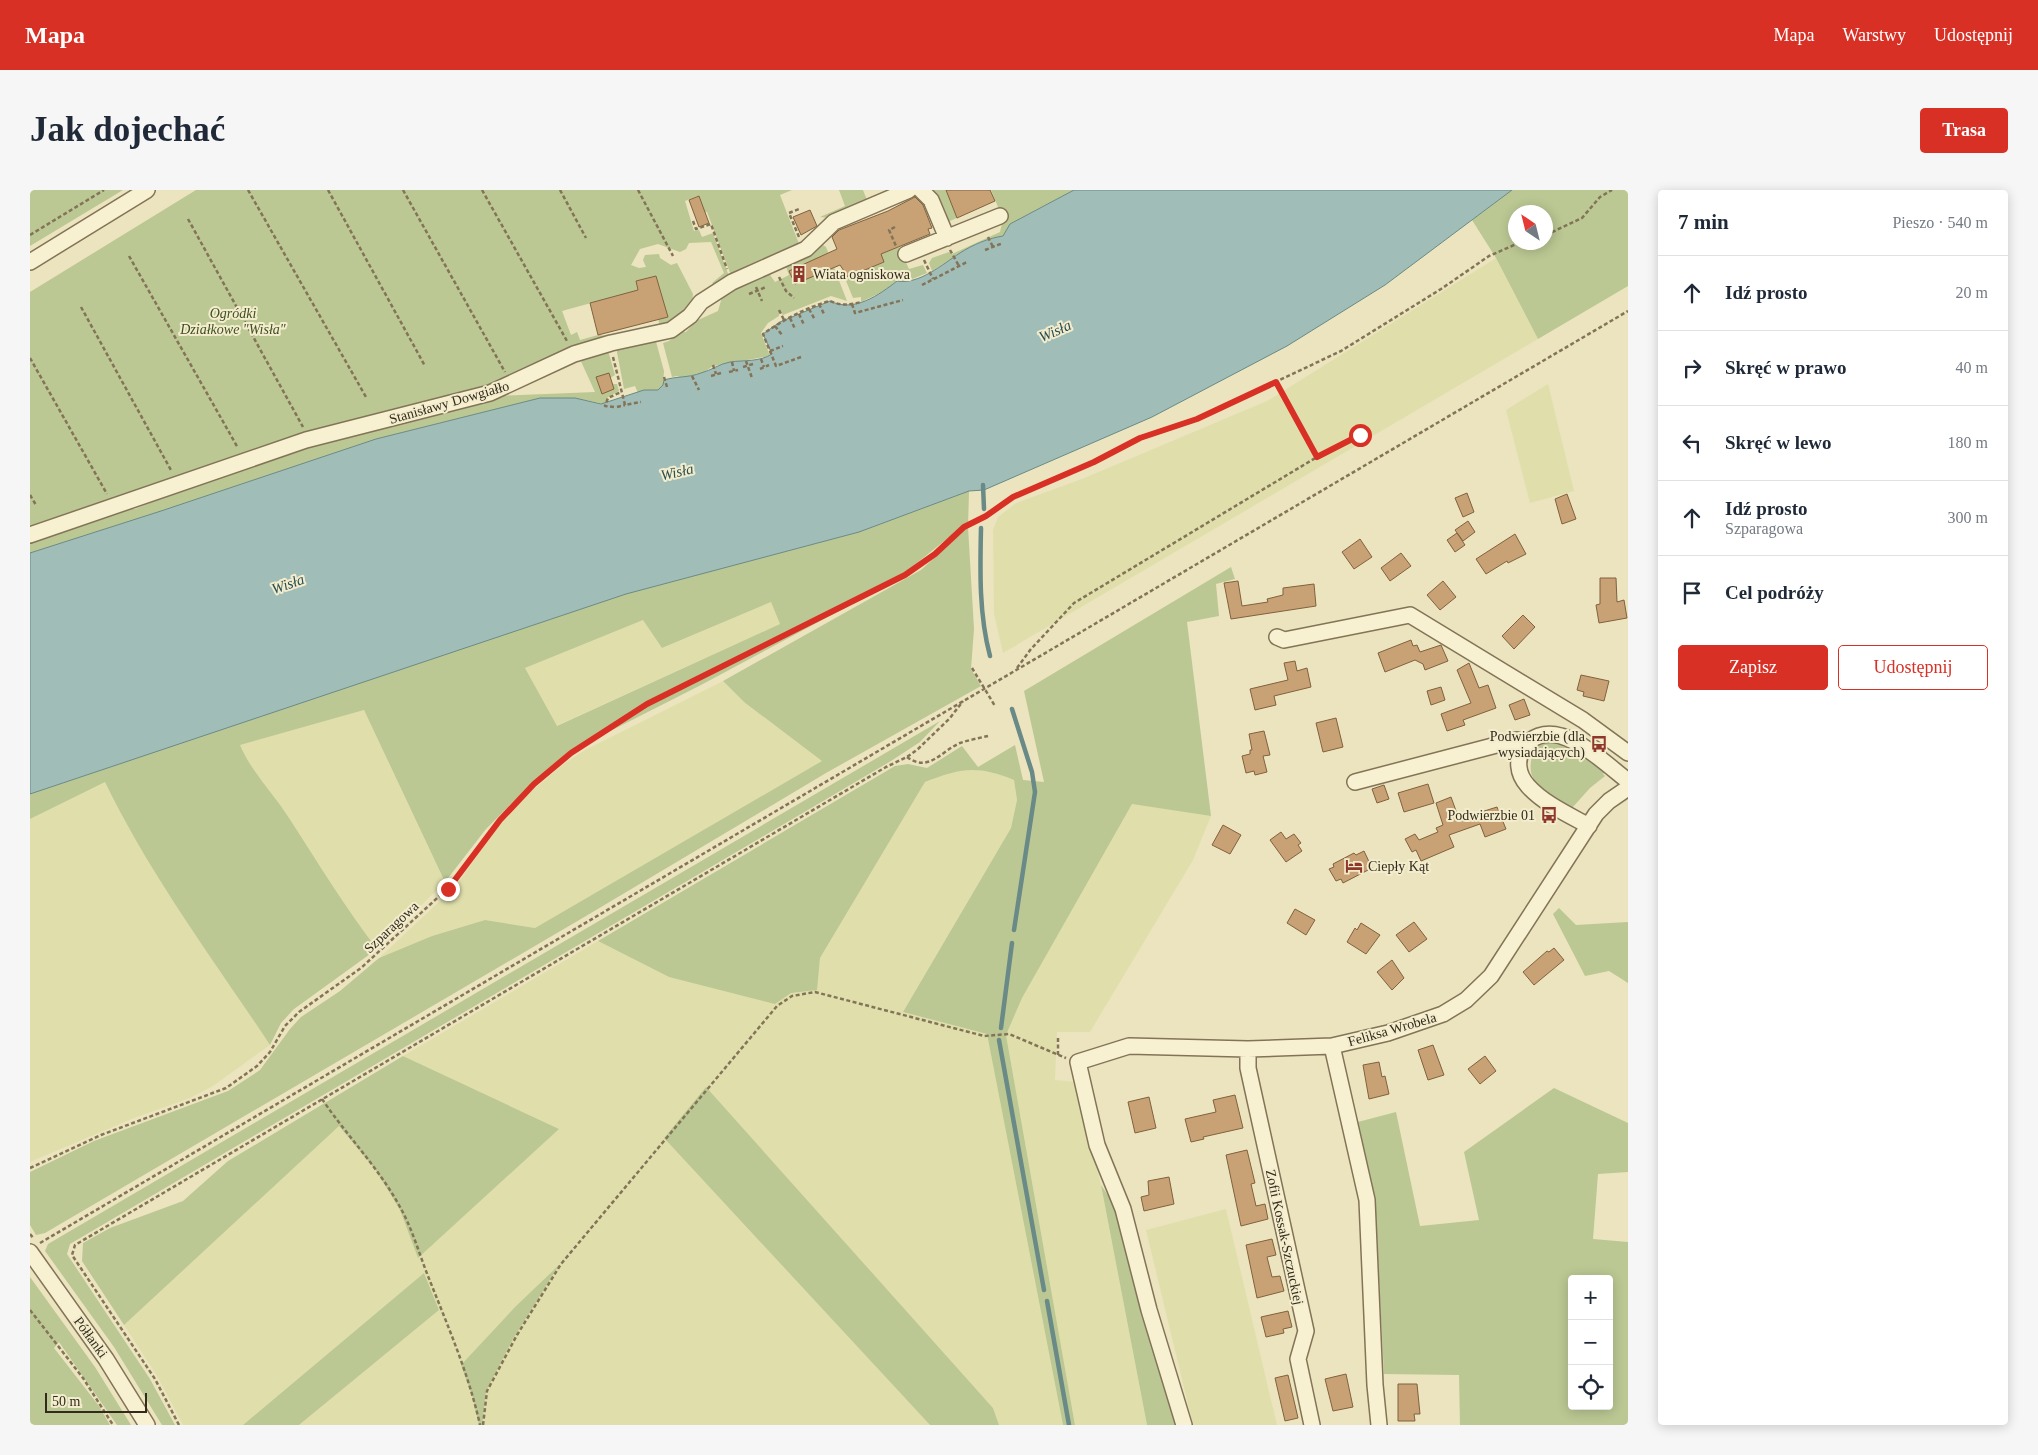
<!DOCTYPE html>
<html lang="pl">
<meta charset="utf-8">
<style>
body{margin:0;font-family:Georgia,serif;background:#f6f6f7;color:#1f2937}
.controls{position:absolute;right:15px;bottom:15px;display:grid;overflow:hidden;border-radius:5px;box-shadow:0 2px 12px #0003}
.controls button{width:45px;height:45px;display:grid;place-items:center;padding:0;border:0;border-bottom:1px solid #e0e1e3;background:#fff;color:#1f2937;font:25px sans-serif}
.compass{position:absolute;left:1478px;top:15px;width:45px;height:45px;border-radius:50%;background:#fff;box-shadow:0 2px 12px #0003;rotate:325deg}
.scale{position:absolute;left:15px;bottom:12px;width:102px;box-sizing:border-box;padding-left:5px;border:2px solid #332a1c;border-top:0;font-size:14px;line-height:18px;white-space:nowrap;color:#332a1c;-webkit-text-stroke:4px #f3edcd;paint-order:stroke}
.stop{position:absolute;width:15px;height:15px;margin:-11px;border:4px solid #d93025;border-radius:50%;background:#fff}
.stop.end{background:#d93025;border-color:#fff;box-shadow:0 1px 5px #0008}
.list{margin:0;padding:0;list-style:none}
h2{display:flex;justify-content:space-between;align-items:center;height:65px;margin:0;padding:0 20px;font-size:21px}
h2 small{font-size:16px;font-weight:400;color:#747a83}
.list li{display:grid;grid-template-columns:32px 1fr auto;gap:15px;align-items:center;box-sizing:border-box;height:75px;padding:0 20px;border-top:1px solid #e0e1e3}
.list b{display:block;font-size:19px;white-space:nowrap}
.list p{margin:0;font-size:16px;white-space:nowrap;color:#747a83}
.list em{font-size:16px;font-style:normal;color:#747a83}
.actions{display:flex;gap:10px;padding:15px 20px}
.actions a{flex:1;padding:11px 0;border:1px solid #d93025;border-radius:5px;text-align:center;font-size:18px;color:#d93025}
.actions .main{background:#d93025;color:#fff}
.icon{flex:none;width:28px;height:28px;fill:none;stroke:currentColor;stroke-width:2;stroke-linecap:round;stroke-linejoin:round}
.map{position:relative;flex:none;width:1598px;height:1235px;overflow:hidden;border-radius:5px}
header{display:flex;align-items:center;gap:30px;box-sizing:border-box;height:70px;padding:0 25px;background:#d93025;color:#fff}
header strong{font-size:24px}
nav{display:flex;gap:28px;margin-inline-start:auto;font-size:18px}
.intro{display:flex;align-items:center;justify-content:space-between;box-sizing:border-box;height:120px;padding:0 30px}
h1{margin:0;font-size:35px}
.button{padding:12px 22px;border-radius:5px;background:#d93025;color:#fff;font-size:18px;font-weight:700}
main{display:flex;gap:30px;padding:0 30px}
aside{flex:1;background:#fff;border-radius:5px;box-shadow:0 2px 12px #0003}
.map>svg:first-child{display:block}
</style>
<header>
<strong>Mapa</strong>
<nav><a>Mapa</a><a>Warstwy</a><a>Udostępnij</a></nav>
</header>
<div class="intro"><h1>Jak dojechać</h1><a class="button">Trasa</a></div>
<main>
<div class="map">
<svg width="1598" height="1235" viewBox="0 0 1598 1235">
<rect width="100%" height="100%" fill="#ebe4be"/>
<path fill="#e0dfac" d="M1466,68L1508,149L973,463L964,424L963,340L968,327L986,313L1052,289L1237,211Z
M1518,194L1544,301L1500,313L1476,220Z
M741,412L750,434L526,536L495,478L613,429L632,458Z
M693,491L714,512L793,571L505,738L455,730L402,746L349,768L425,697L464,642L497,605L535,573L555,560Z
M334,520L415,692L347,759L317,721L257,626L228,589L209,555Z
M926,580H959L984,590L987,610L981,638L873,822L957,844L1033,1235H969L963,1218L676,898L634,948L900,1235H452L455,1201L483,1149L527,1077L486,1116L432,1175L442,1205L449,1235H269L409,1120L394,1083L213,1235H153L127,1186L94,1135L309,935L345,979L370,1020L388,1067L528,939L373,866L568,751L639,787L761,803L786,800L790,768L895,592Z
M75,591L92,626L136,700L240,855L183,896L160,908L104,928L0,972V629Z
M1102,613L1181,626L1163,670L1060,842H1027L1025,890L1046,892L1071,995L1117,1235H1045L976,845L992,808Z
M1196,1019L1229,1159L1247,1235H1163L1116,1040Z"/>
<path fill="#bbc893" fill-rule="evenodd" d="M0,0H93L0,56Z
M166,0H762L750,5L771,59L702,88L677,22H675L668,6L655,11L664,41L669,40L672,47L683,43L700,89L686,96L682,93L694,83L681,52L659,53L656,59L650,62L628,54L610,59L601,75L609,78L616,77L613,70L615,65L629,64L630,68L641,75L647,73L663,104L662,117L631,139L628,129L638,127L626,87L606,91L609,108L590,105L532,121L541,145L547,142L550,150L568,145L580,146L484,188L0,340V102Z
M809,0H833L837,10L800,28L790,27L815,16Z
M901,0H916L927,28L915,33Z
M961,0H1044L980,34L974,46C946,49 925,68 902,81L899,73L902,68L919,62L922,64L970,42L973,29Z
M1482,0H1598V96L1508,149L1466,68L1442,30ZM1486,22H1516V52H1486Z
M793,55L796,57L817,111L801,106L753,125L749,120V126L738,133L731,143L740,166L683,176L673,183L653,188L647,186L642,187L633,153L639,151L651,141L656,142L666,131L688,121L694,100L738,82L745,92L759,85L755,74L785,57Z
M869,57L879,79L893,75L897,83L875,92L867,91L852,102L831,112V107L823,108L812,81L815,80L819,87L854,72L851,64Z
M625,148L634,181L633,195L628,200L608,203L605,196L594,199L586,157Z
M577,157L585,185L580,188L583,194H587L589,201L578,207L574,214L545,208H510L346,249L131,321L0,363V350L91,323L97,319H105L213,275L466,206L565,202L549,167Z
M939,301L938,337L944,439L941,479L951,496L796,583L556,726L15,1043L6,1045L0,1035V982L64,951L198,901L230,880L260,839L271,827L310,801L349,768L402,746L455,730L505,738L792,571L714,512L693,491L891,380L936,339L918,348L863,392L671,495L539,562L496,599L456,639L415,692L334,520L210,555C222,583 243,603 259,628C288,673 315,717 347,759L264,819L251,833L240,855C183,769 120,685 75,592L0,629V604L596,404L829,342ZM741,412L750,434L527,536L495,478L613,430L632,458Z
M1201,377L1205,389L1186,394L1189,426L1157,432L1181,626L1102,614L992,808L976,845L1045,1235H1033L957,844L873,822L981,638L987,610L984,590C947,575 931,578 895,592L790,768L787,800L761,803L745,814L639,787L568,751L865,576L878,574L897,578L932,556L948,577L985,555L993,590L1014,592L994,501Z
M910,531L890,552L861,571L40,1054L37,1064L120,1189L145,1235H132L84,1157L15,1061L18,1054Z
M1519,550L1529,552L1575,582L1573,584L1575,586L1560,598L1542,618C1524,606 1497,598 1501,572C1502,563 1504,558 1511,552Z
M1529,718L1546,735L1598,732V793L1579,781L1555,786L1523,724Z
M373,866L529,939L388,1068L370,1020L345,979L309,936L94,1135L52,1071L53,1053L80,1038L153,1011L198,971Z
M676,897L963,1218L969,1235H900L634,948Z
M1524,898L1598,933V982L1568,984L1563,1049L1598,1052V1235H1430L1429,1185L1354,1184L1345,1014L1324,933L1366,922L1390,1036L1449,1030L1434,962ZM1542,1089H1579V1216H1542Z
M1071,995L1085,1016L1106,1100L1148,1235H1117Z
M529,1075L483,1149L456,1201L452,1235H449L442,1205L431,1175L486,1116Z
M394,1083L409,1120L269,1235H213Z
M0,1087L65,1177L101,1235H87L29,1152L24,1158L69,1216L80,1235H0Z"/>
<path fill="#a1bdb8" stroke="#698a86" d="M1044,0H1482L1355,95L1257,156L1122,227L954,300L939,301L829,342L596,404L0,604V363L131,321L346,249L510,208H545L571,214L614,200H628L633,195L634,190C647,186 658,188 671,183C682,180 689,174 700,172C714,170 730,172 742,164L733,144L750,132L800,111C824,123 849,105 867,91C889,95 913,74 930,63C942,55 959,48 973,46L980,34Z"/>
<g fill="none" stroke-linecap="round" stroke-linejoin="round">
<path stroke="#698a86" stroke-width="4.5" d="M953,295L954,319
M951,338C950,381 949,425 960,466
M982,519L1002,582L1005,602L984,740
M971,838L982,753
M969,850L1014,1100
M1017,1111L1039,1235"/>
</g>
<path fill="#c8a275" stroke="#81613f" d="M916,0H960L965,11L927,28Z
M669,6L679,33L669,37L659,10Z
M885,7L893,15L902,38L898,39L900,44L851,64L854,72L818,87L810,75L765,94L759,81L807,59L802,47L809,40L858,21Z
M780,20L787,36L771,45L763,27Z
M626,86L638,127L568,145L560,113L608,100L606,91Z
M579,183L584,199L572,204L566,187Z
M1437,303L1444,322L1433,327L1425,308Z
M1537,304L1546,329L1532,334L1525,309Z
M1438,331L1445,342L1433,351L1425,340Z
M1427,343L1435,355L1425,362L1417,350Z
M1485,344L1496,364L1478,373L1477,371L1456,384L1446,369Z
M1330,349L1342,367L1324,379L1312,362Z
M1371,363L1381,376L1360,391L1351,378Z
M1570,388H1586L1587,412L1594,410L1597,428L1569,433L1566,415L1570,414Z
M1208,391L1212,416L1238,412L1237,409L1253,405V398L1284,394L1286,416L1201,429L1194,393Z
M1413,391L1426,407L1410,420L1397,405Z
M1493,425L1505,437L1484,459L1472,446Z
M1381,450L1383,456L1387,455L1390,462L1411,455L1418,471L1395,480L1393,474L1385,470L1355,482L1348,463Z
M1265,471L1267,481L1277,478L1281,497L1244,506L1246,515L1225,520L1220,499L1258,490L1254,473Z
M1439,473L1449,498L1458,495L1466,518L1433,530L1435,535L1417,541L1411,524L1441,513L1427,480Z
M1551,485L1579,491L1574,511L1553,506L1554,502L1547,500Z
M1411,497L1415,510L1401,515L1397,501Z
M1494,509L1500,525L1485,530L1479,515Z
M1306,528L1313,557L1293,562L1286,533Z
M1234,541L1240,565L1233,566L1237,582L1225,585L1224,581L1216,583L1212,566L1220,564V560H1222L1219,544Z
M1398,594L1404,613L1374,622L1368,603Z
M1354,595L1359,609L1347,613L1342,599Z
M1421,607L1429,629L1467,617L1476,639L1455,647L1450,634L1419,645L1424,657L1391,671L1386,660L1382,662L1375,649L1385,644L1389,650L1408,642L1406,638L1413,635L1406,613Z
M1193,635L1211,645L1200,664L1182,655Z
M1251,642L1256,649L1264,644L1271,653L1268,655L1272,661L1256,672L1240,650Z
M1334,661L1342,678L1313,693L1311,689L1306,691L1299,679L1304,677L1303,674L1324,663L1326,665Z
M1265,719L1285,730L1276,745L1257,733Z
M1384,732L1397,749L1379,762L1366,745Z
M1331,733L1350,745L1336,764L1317,752L1325,738L1327,740Z
M1524,758L1534,770L1504,795L1493,782L1517,761L1519,762Z
M1362,770L1374,788L1362,800L1347,782Z
M1403,855L1414,885L1398,890L1388,860Z
M1455,866L1466,881L1450,894L1438,879Z
M1349,872L1352,887L1355,886L1359,904L1339,909L1333,875Z
M1205,905L1213,938L1173,947L1174,949L1161,952L1155,929L1186,922L1183,910Z
M1119,907L1126,938L1105,943L1098,912Z
M1217,960L1225,993L1221,994L1226,1016L1235,1014L1238,1029L1211,1036L1196,965Z
M1139,987L1144,1014L1114,1021L1111,1007L1119,1005L1118,991Z
M1242,1049L1246,1065L1237,1067L1242,1087L1250,1086L1254,1101L1227,1108L1216,1055Z
M1258,1121L1262,1137L1253,1139L1254,1143L1236,1147L1231,1127Z
M1316,1184L1323,1217L1303,1221L1295,1189Z
M1258,1185L1268,1228L1255,1231L1245,1188Z
M1368,1194H1387L1390,1224H1384L1385,1231H1368Z"/>
<g fill="none" stroke-linecap="round" stroke-linejoin="round">
<g stroke="#837458" stroke-width="18">
<path id="minor" d="M891,0L901,10L917,48
M876,64L970,26
M0,72L117,0
M0,345L276,250L460,203L544,164L581,153L641,140L660,126L671,112L702,92L776,59L804,32L879,0
M1247,447L1254,450L1380,425L1553,530L1598,563
M1325,592L1474,553L1487,550L1496,553
M1559,636C1539,625 1513,613 1498,596C1475,571 1498,536 1531,546C1553,552 1580,577 1598,591
M1302,856L1337,1010L1345,1195L1349,1235
M1218,859V878L1276,1141L1268,1169L1282,1235
M0,1062L76,1169L117,1235
M1154,1235L1119,1120L1093,1019L1067,955L1048,872L1099,856L1218,859L1302,856L1358,843L1413,824L1436,810L1461,786L1566,624L1579,611L1598,598"/>
</g>
<path stroke="#837458" stroke-width="2.5" stroke-dasharray="4 2.5" stroke-linecap="butt" d="M218,0L336,207
M298,0L395,176
M373,0L475,182
M452,0L537,151
M530,0L556,48
M608,0L643,66
M158,29L273,237
M663,31L666,39L681,34L697,79
M865,37L859,40L866,56
M0,45L74,0
M1516,45L1552,28L1570,7L1582,0
M769,47L759,23L769,19
M958,47L963,57
M920,60L929,76
M955,60L973,53
M99,66L208,258
M894,70L903,89
M749,87L756,101L764,108
M892,95L937,72
M726,97L732,111
M719,104L736,97
M789,114L794,124
M822,114L825,123L873,110
M51,117L142,282
M779,119L785,130
M749,120L754,130
M769,124L774,135
M760,128L765,139
M745,136L752,145
M740,161L753,156
M583,167L595,215L611,212
M771,167L746,176L733,144C753,130 777,117 800,111C811,116 820,115 831,112
M0,168L77,304
M731,169L734,177
M716,171L722,188
M702,172L704,181
M683,175L686,184
M713,177L723,174
M730,179L739,175
M699,182L708,180
M662,186L669,200
M681,186L691,183
M634,187L637,197
M1246,192L1287,267
M584,217L575,216L578,208L591,202
M587,217L595,215
M0,305L6,315
M942,478L965,516
M987,478L1001,459L1044,413L1287,267L1330,245
M877,567C899,583 911,561 930,553C939,550 949,548 958,546
M1028,865V846
M292,909C317,946 349,978 370,1017C383,1040 390,1067 400,1091C419,1139 439,1185 450,1235
M0,978L71,945L196,898L227,876L240,862L255,836L269,822L331,778L417,699L470,630L504,594L541,563L617,514L875,385L905,364L934,337L956,326L983,307L1064,272L1110,248L1167,229L1311,161L1411,99L1459,66L1491,52
M0,1044L4,1049
M10,1053L1598,121
M0,1120L53,1188L83,1235
M149,1235L125,1189L42,1065L45,1055L856,577L877,567L888,559L920,528L933,511
M453,1235L457,1201L487,1145L531,1074L747,816L762,806L785,802L954,846L979,844L1036,868"/>
<use href="#minor" stroke="#f7f0d1" stroke-width="15"/>
</g>
<g fill="none" stroke-linecap="round" stroke-linejoin="round">
<path stroke="#d93025" stroke-width="6" d="M418,699L470,630L504,594L541,563L617,514L875,385L905,364L934,337L956,326L983,307L1064,272L1110,248L1167,229L1246,192L1287,267L1330,245"/>
</g>
<defs>
<g id="building-bare" transform="scale(1.35)"><path d="M-4-6H4V6H1V3H-1V6H-4ZM-2.5-4.3h1.7v1.8h-1.7ZM.8-4.3h1.7v1.8H.8ZM-2.5-1h1.7V.8h-1.7ZM.8-1h1.7V.8H.8Z" fill="#8f372a" stroke="#f3edcd" stroke-width="2.5" paint-order="stroke"/></g>
<g id="bus-bare" transform="scale(1.35)"><path d="M-5-6H5V4H4V6H2V4H-2V6H-4V4H-5ZM-3.5-4V0h7V-4ZM-3.5 1.2v1.5H-2V1.2ZM2 1.2v1.5H3.5V1.2Z" fill="#8f372a" stroke="#f3edcd" stroke-width="2.5" paint-order="stroke"/></g>
<g id="hotel-bare" transform="scale(1.35)"><path d="M-6-4.5h1.5V1H6V5H4.5V3h-9V5H-6ZM-4 0a1.8 1.8 0 1 1 3.6 0ZM.5 0V-2.5h3Q6-2.5 6 0Z" fill="#8f372a" stroke="#f3edcd" stroke-width="2.5" paint-order="stroke"/></g>
</defs>
<g fill-rule="evenodd">
<use href="#building-bare" x="769" y="84"/>
<use href="#bus-bare" x="1569" y="554"/>
<use href="#bus-bare" x="1519" y="625"/>
<use href="#hotel-bare" x="1324" y="676"/>
</g>
<g text-anchor="middle" stroke-width="4" stroke-linejoin="round" paint-order="stroke">
<g font-size="14" fill="#332a1c" stroke="#f3edcd" text-anchor="start">
<text x="783" y="89">Wiata ogniskowa</text>
<text x="1555" y="551" text-anchor="end">Podwierzbie (dla<tspan x="1555" dy="16">wysiadających)</tspan></text>
<text x="1505" y="630" text-anchor="end">Podwierzbie 01</text>
<text x="1338" y="681">Ciepły Kąt</text>
</g>
<g font-size="14" font-style="italic" fill="#3e4e23" stroke="#f3edcd">
<text x="203" y="128">Ogródki<tspan x="203" dy="16">Działkowe "Wisła"</tspan></text>
</g>
<g font-size="14" fill="#332a1c" stroke="#f3edcd">
<text transform="translate(419 212) rotate(-16)" y="5">Stanisławy Dowgiałło</text>
<text transform="translate(361 737) rotate(-43)" y="5">Szparagowa</text>
<text transform="translate(1362 839) rotate(-16)" y="5">Feliksa Wrobela</text>
<text transform="translate(1255 1047) rotate(78)" y="5">Zofii Kossak-Szczuckiej</text>
<text transform="translate(61 1147) rotate(54)" y="5">Półłanki</text>
</g>
<g font-size="15" font-style="italic" fill="#2b4f52" stroke="#f3edcd">
<text transform="translate(1025 141) rotate(-24)" y="5">Wisła</text>
<text transform="translate(647 282) rotate(-13)" y="5">Wisła</text>
<text transform="translate(258 394) rotate(-19)" y="5">Wisła</text>
</g>
</g>
</svg>
<div class="controls">
<button>+</button>
<button>−</button>
<button><svg class="icon" aria-label="locate" viewBox="0 0 24 24"><circle cx="12" cy="12" r="6"/><path d="M12 2v4M12 18v4M2 12h4M18 12h4"/></svg></button>
</div>
<svg class="compass" viewBox="-18 -18 36 36"><path d="M0-13l5 13h-10z" fill="#e53935"/><path d="M0 13l5-13h-10z" fill="#747a83"/></svg>
<div class="scale">50 m</div>
<div class="stop" style="left:1330px;top:245px"></div>
<div class="stop end" style="left:418px;top:699px"></div>
</div>
<aside>
<h2>7 min<small>Pieszo · 540 m</small></h2>
<ul class="list">
<li><svg class="icon" aria-label="ahead" viewBox="0 0 24 24"><path d="M12 20V5M6 11l6-6 6 6"/></svg><div><b>Idź prosto</b></div><em>20 m</em></li>
<li><svg class="icon" aria-label="right" viewBox="0 0 24 24"><path d="M7 20v-9h11M14 6l5 5-5 5"/></svg><div><b>Skręć w prawo</b></div><em>40 m</em></li>
<li><svg class="icon" aria-label="left" viewBox="0 0 24 24"><path d="M17 20v-9H6M10 6l-5 5 5 5"/></svg><div><b>Skręć w lewo</b></div><em>180 m</em></li>
<li><svg class="icon" aria-label="ahead" viewBox="0 0 24 24"><path d="M12 20V5M6 11l6-6 6 6"/></svg><div><b>Idź prosto</b><p>Szparagowa</p></div><em>300 m</em></li>
<li><svg class="icon" aria-label="arrive" viewBox="0 0 24 24"><path d="M6 21V4h12l-3 4 3 4H6"/></svg><div><b>Cel podróży</b></div></li>
</ul>
<div class="actions"><a class="main">Zapisz</a><a>Udostępnij</a></div>
</aside>
</main>
